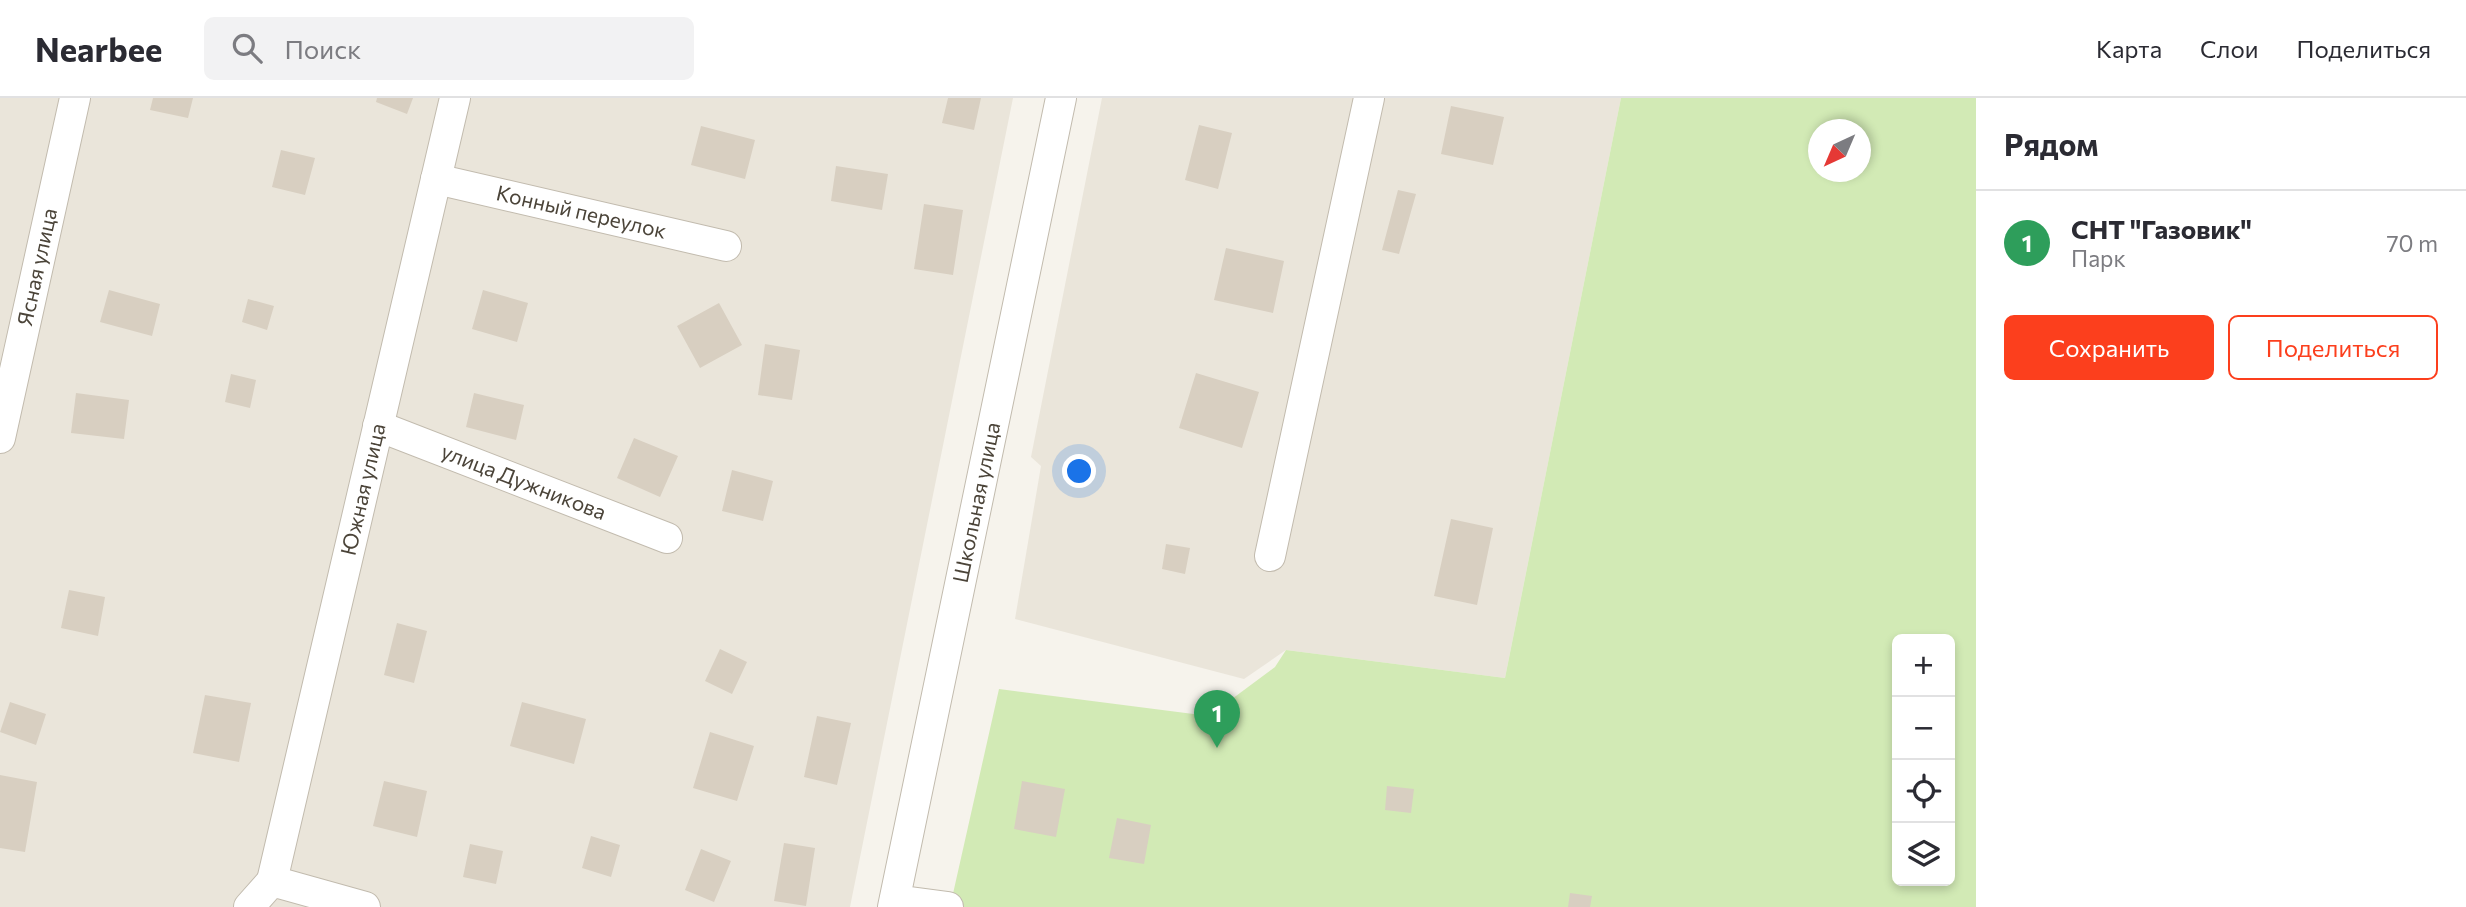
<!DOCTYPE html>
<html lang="ru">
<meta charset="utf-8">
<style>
body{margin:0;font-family:Commissioner,sans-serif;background:#f2f2f3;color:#2b2b33}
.controls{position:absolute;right:21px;bottom:21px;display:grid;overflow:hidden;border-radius:10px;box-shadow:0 4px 10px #0003}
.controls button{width:63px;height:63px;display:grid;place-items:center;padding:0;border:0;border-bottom:2px solid #e1e1e2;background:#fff;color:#2b2b33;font:35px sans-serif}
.compass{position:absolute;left:1808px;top:21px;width:63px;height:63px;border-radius:50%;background:#fff;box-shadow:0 4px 10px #0003;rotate:224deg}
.you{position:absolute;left:1080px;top:374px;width:24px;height:24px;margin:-18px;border:5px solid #fff;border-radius:50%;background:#1a73e8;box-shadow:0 0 0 10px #1a73e833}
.badge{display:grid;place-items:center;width:46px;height:46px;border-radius:50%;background:#fc3f1d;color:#fff;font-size:23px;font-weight:700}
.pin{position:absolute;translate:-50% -58px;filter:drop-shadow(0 2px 4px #0008)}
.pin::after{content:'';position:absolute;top:37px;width:24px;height:21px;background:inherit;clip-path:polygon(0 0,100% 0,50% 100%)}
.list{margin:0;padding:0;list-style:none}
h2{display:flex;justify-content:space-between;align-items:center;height:91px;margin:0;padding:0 28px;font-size:30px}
h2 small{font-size:23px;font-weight:400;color:#7c7c81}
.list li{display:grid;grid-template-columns:46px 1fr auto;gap:21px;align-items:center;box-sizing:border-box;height:105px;padding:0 28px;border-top:2px solid #e1e1e2}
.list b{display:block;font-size:26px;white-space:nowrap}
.list p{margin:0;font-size:23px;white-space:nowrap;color:#7c7c81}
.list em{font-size:23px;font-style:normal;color:#7c7c81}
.actions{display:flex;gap:14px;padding:21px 28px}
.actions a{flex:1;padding:16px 0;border:2px solid #fc3f1d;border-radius:10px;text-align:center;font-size:24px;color:#fc3f1d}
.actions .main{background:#fc3f1d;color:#fff}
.icon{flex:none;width:38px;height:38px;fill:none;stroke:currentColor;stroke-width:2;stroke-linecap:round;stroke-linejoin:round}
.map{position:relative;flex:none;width:1976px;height:809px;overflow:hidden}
header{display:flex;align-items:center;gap:42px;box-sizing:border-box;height:98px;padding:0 35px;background:#fff;border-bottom:2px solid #e1e1e2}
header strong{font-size:33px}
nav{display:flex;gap:38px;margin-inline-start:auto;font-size:24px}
.search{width:490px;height:63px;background:#f2f2f3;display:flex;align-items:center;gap:18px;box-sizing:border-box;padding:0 24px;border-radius:10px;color:#7c7c81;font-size:26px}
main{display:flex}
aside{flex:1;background:#fff}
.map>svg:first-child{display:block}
</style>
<header>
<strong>Nearbee</strong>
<div class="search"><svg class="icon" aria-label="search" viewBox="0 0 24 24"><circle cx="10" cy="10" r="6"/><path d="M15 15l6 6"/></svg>Поиск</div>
<nav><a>Карта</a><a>Слои</a><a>Поделиться</a></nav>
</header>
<main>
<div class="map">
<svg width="1976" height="809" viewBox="0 0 1976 809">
<rect width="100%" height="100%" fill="#f6f3ec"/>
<path fill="#eae5da" d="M0,0H1013L850,809H0Z
M1102,0H1621L1505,580L1286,552L1244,581L1015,521L1041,368L1031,359Z"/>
<path fill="#d2eab5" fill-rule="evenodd" d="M1621,0H1976V809H950L999,591L1209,618L1275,569L1286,552L1505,580ZM1818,32H1860V74H1818ZM1897,541H1950V783H1897Z"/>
<path fill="#d8cfc1" d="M153,0H193L188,20L150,12Z
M377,0H413L407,16L376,4Z
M948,0H981L974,32L942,25Z
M1451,8L1504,19L1493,67L1441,56Z
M1199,27L1232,35L1218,91L1185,82Z
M701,28L755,42L745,81L691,67Z
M281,52L315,60L305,97L272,89Z
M836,68L888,76L882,112L831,103Z
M1398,92L1416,96L1399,156L1382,152Z
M924,106L963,112L953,177L914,171Z
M1226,150L1284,163L1273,215L1214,202Z
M109,192L160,206L152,238L100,224Z
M483,192L528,205L517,244L472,231Z
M248,201L274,208L267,232L242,224Z
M719,205L742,247L700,270L677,228Z
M765,246L800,252L792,302L758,297Z
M1196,275L1259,294L1242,350L1179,330Z
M231,276L256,282L250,310L225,304Z
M76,295L129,302L124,341L71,335Z
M474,295L524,307L516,342L466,329Z
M634,340L678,358L660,399L617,380Z
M732,372L773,383L763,423L722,413Z
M1451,421L1493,430L1477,507L1434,498Z
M1166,446L1190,450L1185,476L1162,471Z
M69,492L105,499L98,538L61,530Z
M397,525L427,533L414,585L384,577Z
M720,551L747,564L732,596L705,583Z
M205,597L251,605L239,664L193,655Z
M10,604L46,616L36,647L0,634Z
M522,604L586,621L574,666L510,648Z
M817,618L851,625L837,687L804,679Z
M710,634L754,648L737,703L693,690Z
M0,677L37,684L25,754L0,750Z
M384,683L427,693L417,739L373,728Z
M1022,683L1065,691L1056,739L1014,731Z
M1387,688L1414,691L1411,715L1385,712Z
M1117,720L1151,727L1144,766L1109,760Z
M591,738L620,747L611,779L582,770Z
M784,745L815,750L806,808L774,803Z
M470,746L503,753L496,786L463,779Z
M701,751L731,763L714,804L685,792Z
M1570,795L1592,798L1590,809H1568Z"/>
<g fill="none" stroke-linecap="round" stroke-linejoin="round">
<g stroke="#c2bbae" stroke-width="32">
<g id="street">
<path id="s1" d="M436,81L726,148"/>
<path id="s2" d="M378,328L667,440"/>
<path id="s3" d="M0,340L75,0"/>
<path d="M1270,458L1369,0"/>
<path id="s4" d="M272,783L455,0"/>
<path d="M895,802L948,809"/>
<path d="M249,809L272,783L365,809"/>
<path id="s5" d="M893,809L1061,0"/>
</g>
</g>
<use href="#street" stroke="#fff" stroke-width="30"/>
</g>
<g text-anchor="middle" stroke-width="5" stroke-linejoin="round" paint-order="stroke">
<g font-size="21" fill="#4b4439" stroke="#fff">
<text dy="7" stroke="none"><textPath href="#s1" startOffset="149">Конный переулок</textPath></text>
<text dy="7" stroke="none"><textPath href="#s3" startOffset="175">Ясная улица</textPath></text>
<text dy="7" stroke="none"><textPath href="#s2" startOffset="156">улица Дужникова</textPath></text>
<text dy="7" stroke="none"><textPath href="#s4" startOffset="402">Южная улица</textPath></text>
<text dy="7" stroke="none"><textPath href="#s5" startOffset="413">Школьная улица</textPath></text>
</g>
</g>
</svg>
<div class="controls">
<button>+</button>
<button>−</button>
<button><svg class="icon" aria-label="locate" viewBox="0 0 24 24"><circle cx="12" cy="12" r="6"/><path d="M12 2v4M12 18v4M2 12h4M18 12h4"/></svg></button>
<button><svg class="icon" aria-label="layers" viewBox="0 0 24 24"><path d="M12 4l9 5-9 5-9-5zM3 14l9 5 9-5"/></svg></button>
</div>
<svg class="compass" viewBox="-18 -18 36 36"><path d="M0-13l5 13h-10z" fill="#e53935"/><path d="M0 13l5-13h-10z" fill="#7c7c81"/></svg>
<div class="you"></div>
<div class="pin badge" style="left:1217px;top:650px;background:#2e9e5b">1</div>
</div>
<aside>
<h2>Рядом<small></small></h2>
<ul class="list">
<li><span class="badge" style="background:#2e9e5b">1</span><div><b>СНТ &quot;Газовик&quot;</b><p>Парк</p></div><em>70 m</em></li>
</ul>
<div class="actions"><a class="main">Сохранить</a><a>Поделиться</a></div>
</aside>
</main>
